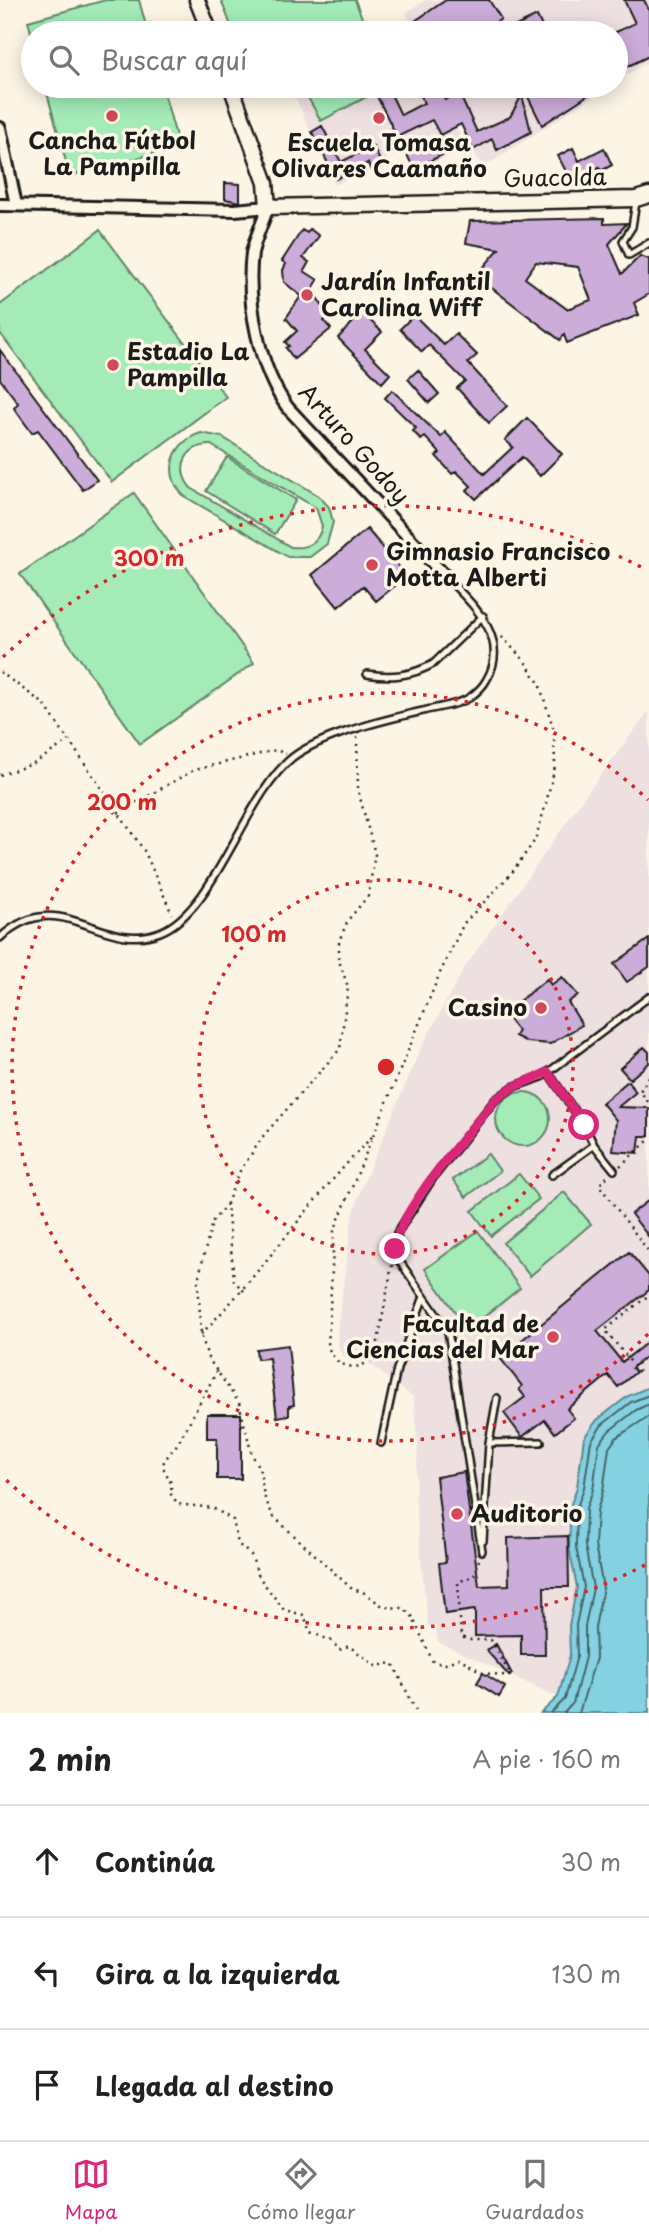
<!DOCTYPE html>
<html lang="es">
<meta charset="utf-8">
<style>
body{margin:0;font-family:"Playpen Sans",sans-serif;background:#f6f6f6;color:#222}
.stop{position:absolute;width:21px;height:21px;margin:-16px;border:5px solid #db2777;border-radius:50%;background:#fff}
.stop.end{background:#db2777;border-color:#fff;box-shadow:0 2px 7px #0008}
.list{margin:0;padding:0;list-style:none}
h2{display:flex;justify-content:space-between;align-items:center;height:91px;margin:0;padding:0 28px;font-size:30px}
h2 small{font-size:23px;font-weight:400;color:#767676}
.list li{display:grid;grid-template-columns:46px 1fr auto;gap:21px;align-items:center;box-sizing:border-box;height:112px;padding:0 28px;border-top:2px solid #e0e0e0}
.list b{display:block;font-size:26px;white-space:nowrap}
.list em{font-size:23px;font-style:normal;color:#767676}
.icon{flex:none;width:38px;height:38px;fill:none;stroke:currentColor;stroke-width:2;stroke-linecap:round;stroke-linejoin:round}
.map{position:relative;flex:none;width:649px;height:1713px;overflow:hidden}
.search{position:absolute;background:#fff;box-shadow:0 4px 18px #0003;left:21px;right:21px;top:21px;height:77px;display:flex;align-items:center;gap:18px;box-sizing:border-box;padding:0 24px;border-radius:38px;color:#767676;font-size:26px}
.sheet{height:427px;background:#fff}
nav{display:flex;justify-content:space-around;align-items:center;box-sizing:border-box;height:98px;border-top:2px solid #e0e0e0;background:#fff;font-size:19px;color:#767676}
nav a{display:grid;justify-items:center;gap:4px}
nav .on{color:#db2777}
.map>svg:first-child{display:block}
</style>
<div class="map">
<svg width="649" height="1713" viewBox="0 0 649 1713">
<rect width="100%" height="100%" fill="#fcf5e5"/>
<filter id="ink" filterUnits="userSpaceOnUse"><feTurbulence type="fractalNoise" baseFrequency=".0143" numOctaves="2"/><feDisplacementMap in="SourceGraphic" scale="14" xChannelSelector="R" yChannelSelector="G"/><feConvolveMatrix kernelMatrix="1 2 1 2 8 2 1 2 1" color-interpolation-filters="sRGB"/></filter>
<g filter="url(#ink)">
<path fill="#eedfe1" d="M425,0H649V61L616,82V33H416L406,13Z
M300,86H437L466,147L417,171L404,151L335,185L292,90Z
M443,86H610L482,168Z
M649,711V1387L628,1396L597,1420L584,1438L577,1487L571,1505L569,1548L577,1587L569,1625L570,1655L558,1697L438,1642L435,1625L428,1626L415,1499L418,1444L413,1397L362,1358L356,1363L345,1358L339,1349L337,1332L352,1218L362,1187L420,1050L465,967L585,796Z"/>
<path fill="#a4ebb8" stroke="#60846a" stroke-width="2" fill-rule="evenodd" d="M106,0H139L148,33H33V40L28,21Z
M221,0H355L368,33H234Z
M45,86H162L179,147L70,176Z
M321,86H366L370,95L321,121L306,94Z
M100,230L226,397L112,482L0,333V305Z
M201,433L222,437L319,496L329,507L333,522L327,544L310,557H288L184,496C162,474 172,442 201,433ZM211,445L316,508L322,526C319,542 307,549 291,547L191,488C174,469 186,444 211,445Z
M227,457L296,500L275,534L206,491Z
M134,493L254,663L140,744L20,574Z
M496 1119a27 27 0 1 1 54 0a27 27 0 1 1-54 0Z
M488,1154L500,1171L466,1197L453,1180Z
M519,1174L539,1199L491,1236L472,1211Z
M564,1192L591,1224L530,1276L503,1243Z
M478,1231L520,1288L468,1330L425,1269Z"/>
<path fill="#84d2e1" stroke="#5a8992" stroke-width="2" d="M649,1387V1713H541L558,1697L570,1655L569,1625L577,1587L569,1548L571,1504L577,1487L584,1438L597,1420L628,1396Z"/>
<g fill="none" stroke-linecap="round" stroke-linejoin="round">
<path stroke="#46656b" stroke-width="2" d="M551,1713L565,1699L577,1656L576,1625L584,1587L576,1547L577,1507L584,1488L591,1441L602,1425L631,1402L649,1395
M564,1713L573,1703L585,1657V1626L593,1588L585,1546L586,1508L593,1490L599,1444L609,1431L636,1410L649,1404
M579,1713L596,1658L595,1627L603,1588L595,1545L597,1511L603,1491L609,1448L616,1438L649,1416"/>
</g>
<path fill="#ccacd8" stroke="#1c1c1c" stroke-width="2" fill-rule="evenodd" d="M446,0H489L501,19L481,33H419L412,23Z
M624,0H644L649,10V56L616,72V32L635,23Z
M537,16L545,33H501Z
M372,86H387L401,115L424,103L417,86H438L445,100L459,93L477,132L510,117L522,95L531,132L497,150L492,139L473,150L461,124L440,135L432,120L397,137Z
M574,86H602L542,125L524,89L551,87L562,93Z
M322,126L341,162L373,146L382,165L371,171L368,163L336,179L312,132Z
M441,137L448,152L414,169L407,155Z
M573,148L579,161L604,148L612,165L601,171L599,167L571,181L558,156Z
M225,183L240,184V202L225,199Z
M604,218V224L627,223L609,244L622,274L640,256L649,259V294L634,303L639,315L567,343L564,335L560,340L476,276L499,249L466,243L470,221ZM536,262L578,267L591,300L567,309L525,278Z
M310,229L319,236L303,258L309,262L304,271L318,280L312,290L329,316L324,321L331,329L294,359L286,348L289,346L285,342L297,331L286,318L301,296L284,282L283,270L286,264L282,261L302,230L307,233Z
M355,306L382,332L365,349L390,374L382,383L338,338L355,320L348,313Z
M414,315L444,345L456,334L477,355L468,363L507,406L489,423L457,388L465,381L429,345L422,352L400,329Z
M0,350L97,480L83,490L38,430L32,433L14,408L18,403L0,379Z
M418,370L439,394L429,403L408,379Z
M392,390L441,437L445,432L484,474L513,447L505,440L527,418L562,454L540,476L522,457L476,499L467,490L471,486L456,471L452,474L436,456L440,453L425,437L421,440L413,431L416,428L385,398Z
M367,529L407,576L376,601L363,586L338,607L312,575Z
M649,939V967L627,982L614,964Z
M562,977L578,995L568,1002L582,1025L550,1044L527,1042L515,1036L518,1031L504,1013L547,979L551,985Z
M644,1047L649,1052V1063L630,1079L620,1068Z
M628,1081L636,1092L618,1107L649,1108V1136H640L638,1153L613,1151L616,1120L602,1103Z
M649,1200V1237L631,1214Z
M629,1252L649,1276V1290L597,1331L622,1362L649,1341V1354L632,1368L636,1372L618,1387L608,1375L567,1409L574,1418L555,1433L545,1420L522,1437L504,1413L525,1397L519,1389L522,1386L500,1358Z
M288,1345L294,1405L289,1406V1415L277,1417L269,1358L257,1359L256,1349Z
M207,1414H241V1479H217V1438H207Z
M464,1472L479,1586L509,1585L508,1538L568,1536L569,1587H544L545,1655H521V1635L475,1636V1610L445,1614L439,1563L446,1562L436,1477Z
M496,1644L512,1674L509,1676L486,1650Z
M483,1673L505,1687L499,1697L477,1683Z"/>
<g fill="none" stroke-linecap="round" stroke-linejoin="round">
<g stroke="#1c1c1c" stroke-width="10">
<path id="service" d="M636,202L632,227L623,241L629,255L649,243
M367,674C391,678 411,676 433,664L483,616
M0,938C60,882 101,955 160,932C216,910 244,796 293,757C322,735 387,719 423,711C437,707 456,706 469,698C476,693 483,687 487,679C511,637 471,603 445,576
M548,1072L584,1125L594,1145L552,1175
M594,1145L614,1170
M381,1443L397,1369L423,1299
M489,1443L541,1442
M483,1541L489,1443L497,1398
M482,1551L448,1331L398,1259L397,1233L433,1178L495,1100L513,1087L542,1077L649,997"/>
</g>
<g stroke="#1c1c1c" stroke-width="16">
<path id="minor" d="M0,128L16,205
M0,205L235,210L268,207C263,222 255,238 252,253C246,301 259,369 288,408L445,576"/>
</g>
<g stroke="#1c1c1c" stroke-width="19">
<path id="tertiary" d="M197,0L210,33
M231,86L266,183L268,207L636,199L649,195"/>
</g>
<path stroke="#1c1c1c" stroke-width="2.5" stroke-dasharray="2 5" stroke-linecap="butt" d="M0,672L44,704L145,852L172,914
M0,775L33,764L67,742
M118,813L194,770L276,750L286,754
M649,1077L640,1091L649,1103
M620,1166L649,1140
M607,1177L599,1185L649,1252
M227,1204L212,1222L198,1280L201,1334L208,1358L239,1403L252,1455L259,1466L264,1496L273,1516L352,1589L363,1592L384,1607L403,1608L412,1616L433,1662L445,1664L459,1658L483,1673L511,1676
M392,1265L377,1347L372,1359L361,1366C345,1369 333,1362 328,1346L334,1231L440,973L464,923L511,874L535,840L545,807L555,767L554,730L539,683L524,660L501,636
M244,1291L234,1281L227,1204L238,1174L264,1135L340,1049L348,987L339,961V941L348,920L368,896L375,854L358,790L357,737
M201,1334C263,1272 311,1198 373,1136
M217,1371L178,1443L164,1461L163,1467L172,1485L170,1493L178,1504L213,1508L233,1520L238,1544L251,1555L259,1577L284,1610L304,1615L310,1632L332,1641L339,1650L349,1646L376,1666L393,1663L417,1713
M639,1372L605,1330L649,1295
M479,1560L474,1576L458,1582L461,1637L469,1640H491L511,1676"/>
<use href="#service" stroke="#fcf5e5" stroke-width="5"/>
<use href="#minor" stroke="#fcf5e5" stroke-width="10"/>
<use href="#tertiary" stroke="#fcf5e5" stroke-width="14"/>
</g>
</g>
<g fill="none" stroke-linecap="round" stroke-linejoin="round" filter="url(#ink)">
<path stroke="#db2777" stroke-width="9" d="M395,1249C395,1214 471,1130 495,1100L513,1087L548,1072L584,1125"/>
</g>
<g fill="none" stroke="#d62828" stroke-width="3.5" stroke-dasharray="3.5 7">
<circle cx="386" cy="1067" r="187"/>
<path d="M648 1334A374 374 0 1 1 648 800"/>
<path d="M645 1565A561 561 0 0 1 3 1477M3 657A561 561 0 0 1 645 569"/>
</g>
<g fill="#d1495b" stroke="#fcf5e5" stroke-width="2.5">
<circle cx="112" cy="116" r="7"/>
<circle cx="379" cy="118" r="7"/>
<circle cx="307" cy="295" r="7"/>
<circle cx="113" cy="365" r="7"/>
<circle cx="372" cy="565" r="7"/>
<circle cx="541" cy="1008" r="7"/>
<circle cx="553" cy="1337" r="7"/>
<circle cx="457" cy="1514" r="7"/>
</g>
<g text-anchor="middle" stroke-width="7" stroke-linejoin="round" paint-order="stroke">
<g font-size="23" font-weight="bold" fill="#1c1c1c" stroke="#fcf5e5" text-anchor="start">
<text x="112" y="149" text-anchor="middle">Cancha Fútbol<tspan x="112" dy="26">La Pampilla</tspan></text>
<text x="379" y="151" text-anchor="middle">Escuela Tomasa<tspan x="379" dy="26">Olivares Caamaño</tspan></text>
<text x="321" y="290">Jardín Infantil<tspan x="321" dy="26">Carolina Wiff</tspan></text>
<text x="127" y="360">Estadio La<tspan x="127" dy="26">Pampilla</tspan></text>
<text x="386" y="560">Gimnasio Francisco<tspan x="386" dy="26">Motta Alberti</tspan></text>
<text x="527" y="1016" text-anchor="end">Casino</text>
<text x="539" y="1332" text-anchor="end">Facultad de<tspan x="539" dy="26">Ciencias del Mar</tspan></text>
<text x="471" y="1522">Auditorio</text>
</g>
<g font-size="23" fill="#1c1c1c" stroke="#fcf5e5">
<text transform="translate(555 178) rotate(-1)" y="8">Guacolda</text>
<text transform="translate(354 444) rotate(48)" y="8">Arturo Godoy</text>
</g>
</g>
<circle cx="386" cy="1067" r="10" fill="#d62828" stroke="#fcf5e5" stroke-width="3.5"/>
<g font-size="21" text-anchor="middle" font-weight="bold" fill="#d62828" stroke="#fcf5e5" stroke-width="7" stroke-linejoin="round" paint-order="stroke">
<text x="149" y="566">300 m</text>
<text x="122" y="810">200 m</text>
<text x="254" y="942">100 m</text>
</g>
</svg>
<div class="stop" style="left:584px;top:1125px"></div>
<div class="stop end" style="left:395px;top:1249px"></div>
<div class="search"><svg class="icon" aria-label="search" viewBox="0 0 24 24"><circle cx="10" cy="10" r="6"/><path d="M15 15l6 6"/></svg>Buscar aquí</div>
</div>
<section class="sheet">
<h2>2 min<small>A pie · 160 m</small></h2>
<ul class="list">
<li><svg class="icon" aria-label="ahead" viewBox="0 0 24 24"><path d="M12 20V5M6 11l6-6 6 6"/></svg><div><b>Continúa</b></div><em>30 m</em></li>
<li><svg class="icon" aria-label="left" viewBox="0 0 24 24"><path d="M17 20v-9H6M10 6l-5 5 5 5"/></svg><div><b>Gira a la izquierda</b></div><em>130 m</em></li>
<li><svg class="icon" aria-label="arrive" viewBox="0 0 24 24"><path d="M6 21V4h12l-3 4 3 4H6"/></svg><div><b>Llegada al destino</b></div></li>
</ul>
</section>
<nav>
<a class="on"><svg class="icon" aria-label="map" viewBox="0 0 24 24"><path d="M3 6l6-2 6 2 6-2v14l-6 2-6-2-6 2zM9 4v14M15 6v14"/></svg>Mapa</a>
<a><svg class="icon" aria-label="directions" viewBox="0 0 24 24"><path d="M12 3l9 9-9 9-9-9zM9 14v-3h6M13 9l2 2-2 2"/></svg>Cómo llegar</a>
<a><svg class="icon" aria-label="saved" viewBox="0 0 24 24"><path d="M7 4h10v16l-5-4-5 4z"/></svg>Guardados</a>
</nav>
